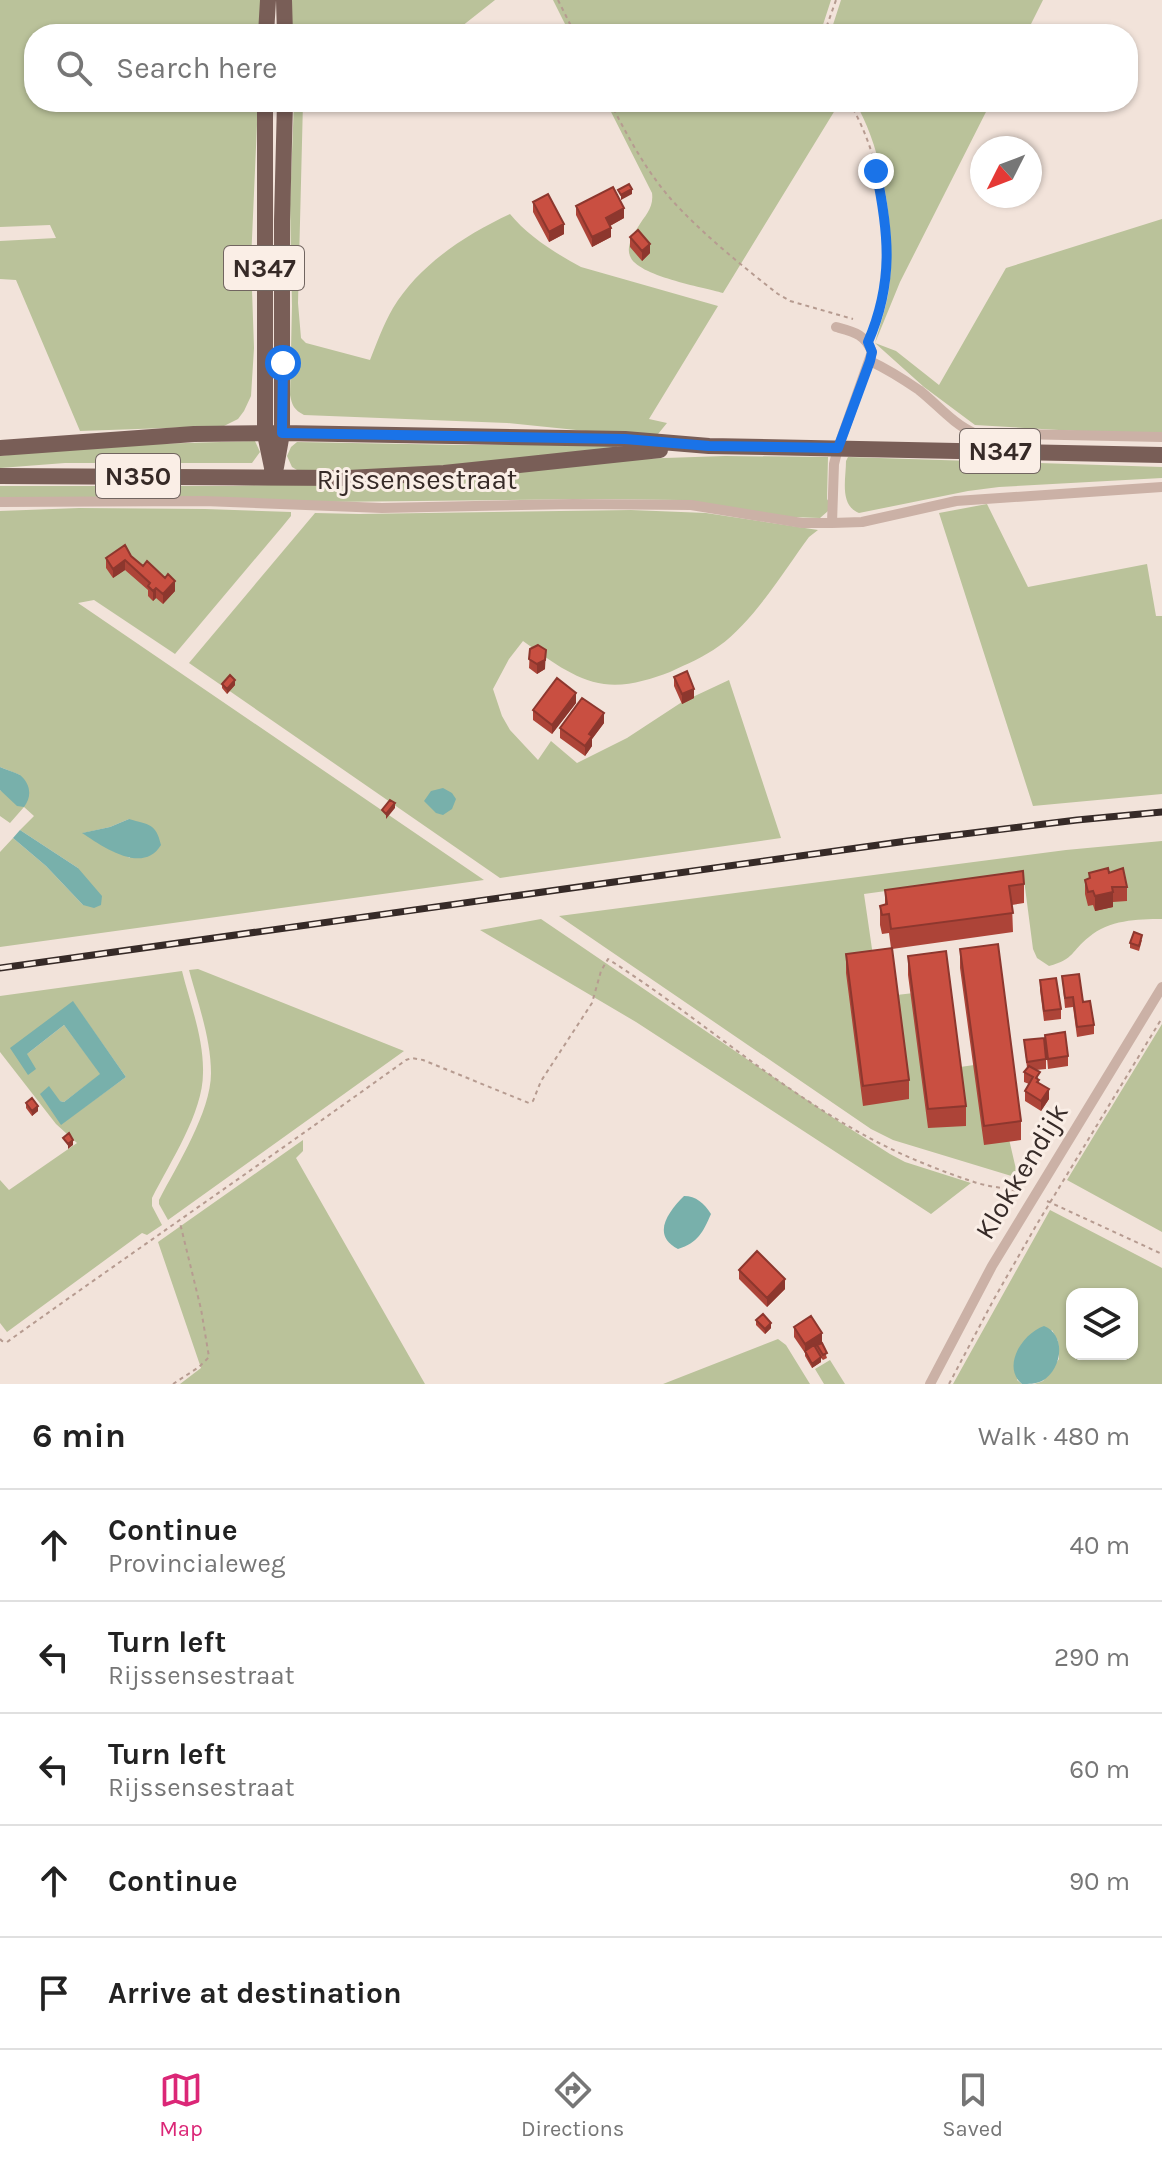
<!DOCTYPE html>
<meta charset="utf-8">
<style>
body{margin:0;font-family:Karla,sans-serif;background:#f6f6f6;color:#222}
.controls{position:absolute;right:24px;bottom:24px;display:grid;overflow:hidden;border-radius:16px;box-shadow:0 2px 6px #0004}
.controls button{width:72px;height:72px;display:grid;place-items:center;padding:0;border:0;border-bottom:2px solid #e0e0e0;background:#fff;color:#222;font:40px sans-serif}
.compass{position:absolute;left:970px;top:136px;width:72px;height:72px;border-radius:50%;background:#fff;box-shadow:0 2px 6px #0004;rotate:228deg}
.stop{position:absolute;width:24px;height:24px;margin:-18px;border:6px solid #1a73e8;border-radius:50%;background:#fff}
.stop.end{background:#1a73e8;border-color:#fff;box-shadow:0 2px 8px #0008}
.list{margin:0;padding:0;list-style:none}
h2{display:flex;justify-content:space-between;align-items:center;height:104px;margin:0;padding:0 32px;font-size:34px}
h2 small{font-size:26px;font-weight:400;color:#767676}
.list li{display:grid;grid-template-columns:52px 1fr auto;gap:24px;align-items:center;box-sizing:border-box;height:112px;padding:0 32px;border-top:2px solid #e0e0e0}
.list b{display:block;font-size:30px;white-space:nowrap}
.list p{margin:0;font-size:26px;white-space:nowrap;color:#767676}
.list em{font-size:26px;font-style:normal;color:#767676}
.icon{flex:none;width:44px;height:44px;fill:none;stroke:currentColor;stroke-width:2;stroke-linecap:round;stroke-linejoin:round}
.map{position:relative;flex:none;width:1162px;height:1384px;overflow:hidden}
.search{position:absolute;background:#fff;box-shadow:0 2px 6px #0004;left:24px;right:24px;top:24px;height:88px;display:flex;align-items:center;gap:20px;box-sizing:border-box;padding:0 28px;border-radius:32px;color:#767676;font-size:30px}
.sheet{height:664px;background:#fff}
nav{display:flex;justify-content:space-around;align-items:center;box-sizing:border-box;height:112px;border-top:2px solid #e0e0e0;background:#fff;font-size:22px;color:#767676}
nav a{display:grid;justify-items:center;gap:4px}
nav .on{color:#db2777}
.map>svg:first-child{display:block}
</style>
<div class="map">
<svg width="1162" height="1384" viewBox="0 0 1162 1384">
<rect width="100%" height="100%" fill="#f2e3da"/>
<path fill="#bac29a" fill-rule="evenodd" d="M0,0H262L260,34H34V102H258L251,261L254,348L251,396L244,411L238,419L224,426L80,431L16,280L0,279V241L56,238L50,225L0,227Z
M290,0H495L452,34H291Z
M553,0H831L820,34H570Z
M841,0H1043L1026,34H830Z
M294,102H303L298,303L301,338L306,343L370,360C377,343 383,325 393,308C419,265 465,235 510,214C528,236 555,253 581,267L718,306L649,419L667,423L658,434H615L507,423L304,415C294,410 292,405 290,395L292,306L290,204Z
M606,102H840L723,293C703,287 637,276 630,256C626,247 633,235 638,227C645,215 654,208 652,193Z
M855,102H991L900,282L875,343L896,351L939,385L1006,268L1162,219V434H1127L975,425L924,387L875,343C880,325 886,308 889,289C896,233 884,151 855,102Z
M255,441L260,452L252,463H65L0,468V456L83,446Z
M297,442L462,445L617,444V449L388,471L297,470L292,467L287,456L291,447Z
M725,456L828,457L827,499L831,505L828,511L820,518L792,517L679,500L591,499L324,502L208,497H0V486H233L376,482L635,459Z
M848,457L1162,467V478L999,487L968,491L859,513C839,505 846,479 846,461Z
M987,504L1028,587L1147,564L1156,616H1162V794L1033,806L939,513Z
M79,508L205,509L291,512V516L282,527L175,654L94,600L78,603L484,880L0,947V852L13,838L46,866L83,905L78,868L20,830L34,816L24,807L10,823L0,816V790L3,792L20,775L0,767V511ZM129,819L130,858L83,833L110,827Z
M631,510L706,513L818,530L809,537C784,571 753,622 719,646C704,657 687,664 670,672C649,680 626,687 604,684C574,680 547,658 523,641L509,659L493,689L502,716L510,730L538,760L551,741L577,763L627,738L682,702L729,680L781,838L500,878L189,663L315,513L359,514Z
M1162,841V919C1137,919 1109,920 1089,937C1071,951 1075,959 1049,966L1037,958L1033,949L1023,872L864,894L879,997L914,993L926,1072L974,1065L1009,1139L1018,1178L893,1140L871,1129L559,916L1066,850Z
M541,919L838,1121L890,1154L905,1162L971,1183L931,1214L636,1022L480,930Z
M198,969L404,1051L168,1220L159,1204V1200C177,1165 211,1112 211,1073C211,1039 198,1003 189,970Z
M182,971C190,1003 204,1039 203,1073C203,1113 170,1162 152,1198V1206L162,1225L147,1235L142,1233L7,1332L0,1323V1180L9,1190L77,1143L56,1124L0,1052V996ZM73,1002L126,1077L61,1124L60,1101L64,1102L101,1074L64,1025L27,1054Z
M1162,1024V1232L1067,1180Z
M303,1140V1151L296,1158L425,1384H180L201,1368L158,1242Z
M1050,1210L1162,1268V1384H1034L1043,1381L1059,1359L1058,1341L1052,1330L1017,1380L1022,1384H953ZM1072,1294H1132V1354H1072Z
M778,1339L786,1345L810,1384H663Z
M830,1360L845,1384H824L815,1369Z"/>
<path fill="#78b0ab" d="M0,767C6,770 15,772 20,775C31,784 32,797 24,807L17,806L0,790Z
M443,788L452,793L456,799L452,809L443,815L436,813L424,801L431,791Z
M129,819C149,825 156,823 161,845C143,875 103,847 82,833L110,827Z
M20,830L78,868L102,896L101,905L94,908L83,905L46,866L13,838Z
M73,1001L126,1077L61,1125L40,1094L49,1086L60,1101L64,1102L100,1074L64,1025L27,1054L36,1069L28,1075L10,1048Z
M684,1196C696,1196 704,1203 711,1214C703,1232 698,1243 678,1249C651,1235 668,1212 684,1196Z
M1044,1326C1067,1335 1062,1370 1042,1381C1035,1384 1029,1384 1022,1384C1001,1366 1023,1333 1044,1326Z"/>
<g fill="none" stroke-linecap="round" stroke-linejoin="round">
<path stroke="#b69b90" stroke-width="2" stroke-dasharray="4 4" stroke-linecap="butt" d="M558,0L575,34
M824,34L836,0
M610,102C627,135 645,169 670,198C699,231 742,266 778,294L790,301L853,319
M849,102C885,160 901,267 874,330
M1047,1201L1162,1254
M0,1339L2,1341L7,1342C140,1247 274,1155 406,1060L412,1058L423,1060L524,1101L529,1103L533,1101L541,1081L592,1003L601,971L608,959C699,1017 781,1092 877,1142C908,1158 941,1171 974,1182C989,1187 1006,1188 1022,1192
M173,1384L199,1367L209,1357L201,1309L180,1223
M949,1384L994,1299L1037,1224L1162,1018"/>
<path stroke="#cbb1a6" stroke-width="10" d="M870,361C887,369 903,379 919,390C937,404 953,424 974,433L1162,437
M0,502L204,501L382,508L573,504L691,505L802,523H832L862,522L956,501L1162,487
M832,523L834,464L838,448L872,352C865,334 854,332 836,327
M930,1384L992,1266L1162,987"/>
<path stroke="#795e57" stroke-width="16" d="M284,0L285,34
M266,34L268,0
M265,102V434L274,477
M0,448L194,434L282,433L625,439L709,446L1162,455
M276,467L282,433V221L285,102
M0,476L348,478L444,473L660,450"/>
<g stroke="#362a27" stroke-width="7">
<path id="rail" d="M0,968L907,841L1077,820L1162,812"/>
</g>
<use href="#rail" stroke="#faeee6" stroke-width="4" stroke-dasharray="12" stroke-linecap="butt"/>
</g>
<path fill="#ad4438" d="M533,202L564,234L549,242L533,212Z
M576,206L624,218L610,226L611,237L592,247L576,215Z
M630,237L650,253L642,261L630,247Z
M131,556L175,591L163,604L156,598L153,601L148,596V590L125,570L113,578L106,568V558Z
M530,649L545,669L537,674L529,668Z
M674,677L694,698L682,704L674,686Z
M222,684L235,685L227,694L222,688Z
M576,703L552,734L533,720V710Z
M604,723L592,739V746L585,756L560,738V728Z
M1089,873H1109L1127,887V901L1113,902V907L1095,911L1093,905L1088,906L1085,894V880L1089,879Z
M1024,884V903L1012,905L1013,932L892,949L909,1080V1099L863,1106L846,973V954L891,948L889,933L882,934L880,925V906L885,905V890Z
M1142,940L1139,951L1130,948V943Z
M960,949L1021,1121V1140L984,1145L960,968Z
M908,956L966,1106V1126L928,1128L908,975Z
M1062,976L1083,1002L1094,1025V1034L1077,1037L1073,1007L1065,1008Z
M1040,980L1061,1009V1019L1044,1021L1040,990Z
M1045,1035L1068,1056V1066L1048,1069Z
M1024,1040L1046,1059V1069L1036,1070L1039,1083L1049,1099L1041,1111L1025,1101V1091L1029,1084L1024,1082V1072L1027,1068Z
M26,1103L38,1111L32,1116L26,1108Z
M739,1270L785,1289L767,1307L739,1279Z
M756,1320L771,1328L765,1334L756,1325Z
M794,1327L822,1343L827,1358L823,1360L821,1358V1362L812,1368L805,1356V1353L794,1337Z"/>
<path fill="#8d372e" d="M632,189V194L621,200V195Z
M624,208V218L606,228V218Z
M564,224V234L549,242V232Z
M611,228V237L592,247V237Z
M650,244V253L642,261V251Z
M125,560V570L113,578V569Z
M175,581V591L163,604V594Z
M156,588V598L153,601V591Z
M546,650L545,669L537,674V664Z
M235,680V685L227,694V689Z
M694,689V698L682,704V694Z
M576,693V703L552,734V725Z
M604,713V723L592,739V746L585,756V746L589,734Z
M395,803V808L386,819V814Z
M1113,892V907L1095,911V896Z
M1049,1089V1099L1041,1111V1101Z
M38,1106V1111L32,1116V1111Z
M73,1140V1145L68,1149V1144Z
M785,1279V1289L767,1307V1298Z
M771,1323V1328L765,1334V1329Z
M822,1333V1343L805,1354V1344Z
M821,1357V1362L812,1368V1364Z"/>
<path fill="#c94f41" stroke="#8d372e" stroke-width="2" d="M629,184L632,189L621,195L618,190Z
M613,187L624,208L606,218L611,228L592,237L576,206Z
M548,194L564,224L549,232L533,202Z
M638,230L650,244L642,251L630,237Z
M125,545L131,556L143,566L147,561L165,578L168,574L175,581L163,594L156,588L153,591L148,586L150,583L125,560L113,569L106,558Z
M538,645L546,650L545,660L537,664L529,659L530,649Z
M687,671L694,689L682,694L674,677Z
M230,675L235,680L227,689L222,684Z
M557,678L576,693L552,725L533,710Z
M582,698L604,713L589,734L592,736L585,746L560,728Z
M390,800L395,803L386,814L382,810Z
M1108,868L1109,873L1123,868L1127,887H1112L1113,892L1095,896L1093,891L1088,892L1085,880L1090,878L1089,873Z
M1023,871L1024,884L1009,886L1013,913L891,929L889,914L882,915L880,906L887,904L885,890Z
M1134,932L1142,935L1139,946L1130,943Z
M998,944L1021,1121L984,1126L960,949Z
M892,948L909,1080L863,1086L846,954Z
M946,951L966,1106L928,1109L908,956Z
M1079,974L1083,1002L1090,1001L1094,1025L1077,1027L1073,997L1065,998L1062,976Z
M1056,978L1061,1009L1044,1011L1040,980Z
M1065,1032L1068,1056L1048,1059L1045,1035Z
M1044,1038L1046,1059L1027,1062L1024,1040Z
M1029,1066L1040,1072L1036,1078L1039,1080L1037,1082L1049,1089L1041,1101L1025,1091L1033,1077L1024,1072Z
M32,1098L38,1106L32,1111L26,1103Z
M69,1133L73,1140L68,1144L63,1138Z
M757,1251L785,1279L767,1298L739,1270Z
M763,1314L771,1323L765,1329L756,1320Z
M811,1316L822,1333L805,1344L794,1327Z
M822,1343L827,1353L823,1355L817,1345Z
M814,1345L821,1357L812,1364L805,1351Z"/>
<g fill="none" stroke-linecap="round" stroke-linejoin="round">
<path stroke="#1a73e8" stroke-width="10" d="M283,363L282,433L625,439L709,446L838,448L870,361L872,352L868,342C894,282 889,233 876,171"/>
</g>
<g text-anchor="middle" stroke-width="6" stroke-linejoin="round" paint-order="stroke">
<g fill="#faeee6" stroke="#716560" stroke-width="2">
<rect x="224" y="246" width="80" height="44" rx="6"/>
<rect x="960" y="429" width="80" height="44" rx="6"/>
<rect x="96" y="454" width="84" height="44" rx="6"/>
</g>
<g font-size="26" font-weight="bold" fill="#362a27">
<text x="264" y="277">N347</text>
<text x="1000" y="460">N347</text>
<text x="138" y="485">N350</text>
</g>
<g font-size="28" fill="#362a27" stroke="#faeee6">
<text x="417" y="489">Rijssensestraat</text>
<text transform="translate(1021 1171) rotate(-59)" y="10">Klokkendijk</text>
</g>
</g>
</svg>
<div class="controls">
<button><svg class="icon" aria-label="layers" viewBox="0 0 24 24"><path d="M12 4l9 5-9 5-9-5zM3 14l9 5 9-5"/></svg></button>
</div>
<svg class="compass" viewBox="-18 -18 36 36"><path d="M0-13l5 13h-10z" fill="#e53935"/><path d="M0 13l5-13h-10z" fill="#767676"/></svg>
<div class="stop" style="left:283px;top:363px"></div>
<div class="stop end" style="left:876px;top:171px"></div>
<div class="search"><svg class="icon" aria-label="search" viewBox="0 0 24 24"><circle cx="10" cy="10" r="6"/><path d="M15 15l6 6"/></svg>Search here</div>
</div>
<section class="sheet">
<h2>6 min<small>Walk · 480 m</small></h2>
<ul class="list">
<li><svg class="icon" aria-label="ahead" viewBox="0 0 24 24"><path d="M12 20V5M6 11l6-6 6 6"/></svg><div><b>Continue</b><p>Provincialeweg</p></div><em>40 m</em></li>
<li><svg class="icon" aria-label="left" viewBox="0 0 24 24"><path d="M17 20v-9H6M10 6l-5 5 5 5"/></svg><div><b>Turn left</b><p>Rijssensestraat</p></div><em>290 m</em></li>
<li><svg class="icon" aria-label="left" viewBox="0 0 24 24"><path d="M17 20v-9H6M10 6l-5 5 5 5"/></svg><div><b>Turn left</b><p>Rijssensestraat</p></div><em>60 m</em></li>
<li><svg class="icon" aria-label="ahead" viewBox="0 0 24 24"><path d="M12 20V5M6 11l6-6 6 6"/></svg><div><b>Continue</b></div><em>90 m</em></li>
<li><svg class="icon" aria-label="arrive" viewBox="0 0 24 24"><path d="M6 21V4h12l-3 4 3 4H6"/></svg><div><b>Arrive at destination</b></div></li>
</ul>
</section>
<nav>
<a class="on"><svg class="icon" aria-label="map" viewBox="0 0 24 24"><path d="M3 6l6-2 6 2 6-2v14l-6 2-6-2-6 2zM9 4v14M15 6v14"/></svg>Map</a>
<a><svg class="icon" aria-label="directions" viewBox="0 0 24 24"><path d="M12 3l9 9-9 9-9-9zM9 14v-3h6M13 9l2 2-2 2"/></svg>Directions</a>
<a><svg class="icon" aria-label="saved" viewBox="0 0 24 24"><path d="M7 4h10v16l-5-4-5 4z"/></svg>Saved</a>
</nav>
